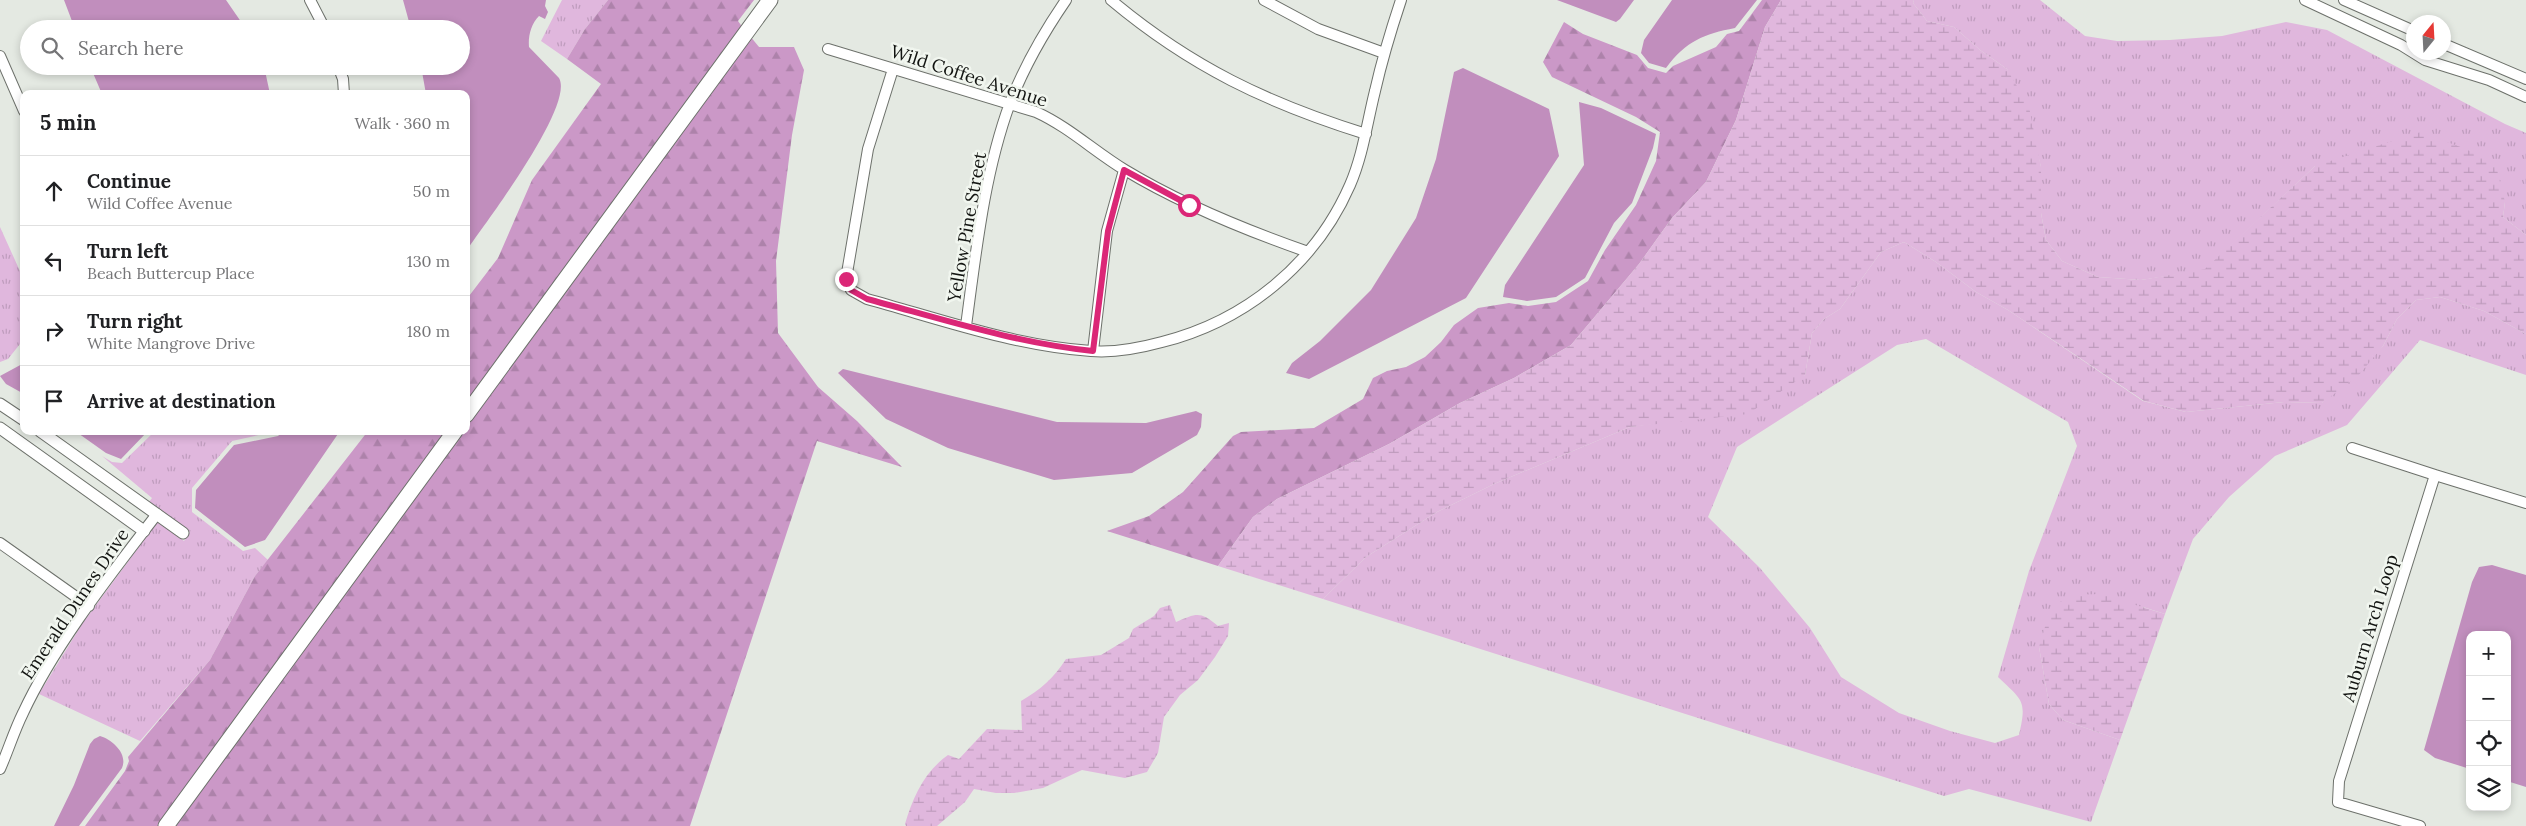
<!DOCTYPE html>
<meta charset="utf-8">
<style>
body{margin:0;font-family:Lora,serif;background:#f2f2f2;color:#202124}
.controls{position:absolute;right:15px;bottom:15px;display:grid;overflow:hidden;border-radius:10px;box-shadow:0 2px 8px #0003}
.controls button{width:45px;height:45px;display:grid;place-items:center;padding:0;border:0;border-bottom:1px solid #e0e0e0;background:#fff;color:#202124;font:25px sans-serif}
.compass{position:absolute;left:2406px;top:15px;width:45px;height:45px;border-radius:50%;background:#fff;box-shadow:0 2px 8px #0003;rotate:18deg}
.stop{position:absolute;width:15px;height:15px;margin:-11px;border:4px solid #db2777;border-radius:50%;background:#fff}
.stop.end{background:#db2777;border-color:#fff;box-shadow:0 1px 5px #0008}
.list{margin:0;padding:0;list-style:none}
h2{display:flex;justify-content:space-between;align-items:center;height:65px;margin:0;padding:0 20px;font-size:21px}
h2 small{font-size:16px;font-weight:400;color:#757577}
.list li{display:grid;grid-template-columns:32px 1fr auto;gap:15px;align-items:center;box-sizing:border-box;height:70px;padding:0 20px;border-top:1px solid #e0e0e0}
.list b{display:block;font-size:19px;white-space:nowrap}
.list p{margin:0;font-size:16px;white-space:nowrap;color:#757577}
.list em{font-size:16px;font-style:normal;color:#757577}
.icon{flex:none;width:28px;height:28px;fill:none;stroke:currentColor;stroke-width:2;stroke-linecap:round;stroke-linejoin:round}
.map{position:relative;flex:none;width:2526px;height:826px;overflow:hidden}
.search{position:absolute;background:#fff;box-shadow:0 2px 8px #0003;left:20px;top:20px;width:450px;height:55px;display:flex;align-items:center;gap:12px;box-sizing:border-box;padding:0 18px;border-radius:28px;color:#757577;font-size:19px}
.panel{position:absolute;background:#fff;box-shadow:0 2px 8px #0003;left:20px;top:90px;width:450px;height:345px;border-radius:10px}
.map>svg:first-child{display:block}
</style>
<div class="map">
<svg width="2526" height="826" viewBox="0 0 2526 826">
<defs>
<pattern id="grass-tufts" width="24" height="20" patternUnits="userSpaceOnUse" patternTransform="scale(1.25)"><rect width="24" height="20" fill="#e0b7dd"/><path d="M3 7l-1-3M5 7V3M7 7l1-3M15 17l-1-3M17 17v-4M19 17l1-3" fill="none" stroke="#bf9cbd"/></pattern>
<pattern id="forest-firs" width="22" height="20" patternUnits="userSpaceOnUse" patternTransform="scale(1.25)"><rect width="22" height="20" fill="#cb98c7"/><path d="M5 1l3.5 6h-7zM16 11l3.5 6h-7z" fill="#ad82aa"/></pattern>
<pattern id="wetland-marsh" width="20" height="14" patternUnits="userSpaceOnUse" patternTransform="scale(1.25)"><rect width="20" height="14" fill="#e0b7dd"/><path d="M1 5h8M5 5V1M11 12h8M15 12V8" fill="none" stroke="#bf9cbd"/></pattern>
</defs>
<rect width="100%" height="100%" fill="#e4e9e2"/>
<path fill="url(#grass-tufts)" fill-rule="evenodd" d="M562,0H608L585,29L567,59L541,41Z
M1914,0H2040L2085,36L2117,41L2170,40L2222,36L2286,22L2327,30L2505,124L2526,133V235L2503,217L2505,202L2315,166L2205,270L2141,280L2098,277L2062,261L2046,240L2041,213V167L2034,139L2007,69L1980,50L1954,27L1927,21L1913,3Z
M0,227L24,280V339L8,359L0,362Z
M1904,242L1936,262L1976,292L2008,310L2143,401L2186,412L2284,402L2322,403L2383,346L2397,319L2416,300L2440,297L2484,311L2526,334V375L2420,340L2347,425L2275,456L2229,497L2193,539L2165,614L2143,607L2039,647L2049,704L2063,720L2120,740L2091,822L1969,789L1944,796L1323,599L1366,557L1437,512L1494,484L1630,427L1680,420L1805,375L1812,333L1824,319L1840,309L1881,252ZM1926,339L2068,422L2077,446L2029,571L1998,677C2023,701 2027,700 2019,735L1995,743L1950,731L1899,713L1841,677L1810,628L1760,568L1708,517L1737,447L1897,345Z
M155,431H277L232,441L192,488V512L243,551L255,548L268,560L255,576L210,660L140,741L39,694L82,624L158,521L184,541L190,532L149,502L152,498L102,456L112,462L122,463Z"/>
<path fill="url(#forest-firs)" d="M608,0H754L738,21L743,28L466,407V300L498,258L532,180L601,84L567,59L585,29Z
M1762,0H1781L1765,27L1736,120L1706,182L1672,218L1639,264L1571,345L1514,378L1460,403L1389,444L1277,499L1253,517L1218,566L1107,531L1149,516L1183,492L1233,436L1241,432L1314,428L1363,399L1373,378L1387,371L1406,367L1425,357L1441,342L1454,325L1478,308L1509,303L1528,306L1556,302L1588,281L1605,250L1636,205L1656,161L1660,132L1636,117L1552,77L1543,62L1564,22L1583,34L1637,55L1648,68L1666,73L1673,66L1716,47L1727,34L1739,31Z
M750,36L759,47H794L804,70L792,135L776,261L778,333L818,387L857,421L902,467L817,441L690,826H172L461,431H466V424Z
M368,431H448L159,826H85L125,771L129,761L128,757L210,660L255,576Z"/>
<path fill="url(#wetland-marsh)" d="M1781,0H1914L1913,3L1927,21L1954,27L1980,50L2007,69L2029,107L2041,167V213L2046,240L2062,261L2098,277L2141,280L2205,269L2315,166L2420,132L2466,149L2496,166L2505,202L2503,217L2526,235V334L2484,311L2440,297L2416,300L2397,319L2383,346L2358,376L2322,403L2284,402L2186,412L2144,401L2008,310L1976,292L1936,262L1904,242L1881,252L1840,309L1824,319L1812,333L1805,375L1748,414L1630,427L1494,484L1437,512L1366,557L1323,599L1218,566L1253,517L1277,499L1389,444L1460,403L1514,378L1571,345L1639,264L1672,218L1706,182L1736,120L1765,27Z
M2100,594L2165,614L2120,740L2063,720L2049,704L2039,647L2050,610L2069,595Z
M1170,605L1176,622C1197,613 1200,611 1218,626L1229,623L1228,636L1215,657L1198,680L1180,695L1164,717L1158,753L1147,772L1125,778L1082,770L1043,788L1014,793H996L974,789L965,802L937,826H906L905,824C913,797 924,772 948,755L959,759L987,729L1022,730L1021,701C1040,690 1054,678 1066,659L1101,655L1129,638L1133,629L1154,616L1160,608Z"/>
<path fill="#c18ebd" d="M64,0H226L246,29H75Z
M403,0H546L545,6L548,12L545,19L539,16C531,24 528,36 529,47L559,78C575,105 485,224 466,251V94H426L421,66H461V29H411Z
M1557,0H1634L1620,19L1616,22Z
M1672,0H1757L1735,28C1704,34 1686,41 1666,68L1649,63L1641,53L1644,40Z
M90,66H264L270,94H102Z
M1463,68L1549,109L1559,156L1466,298L1309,379L1286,373L1292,363L1320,341L1371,290L1416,218L1436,159L1454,72Z
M1579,102L1601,108L1656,134L1653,148L1632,203L1614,223L1585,278L1556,297L1527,301L1503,297L1505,285L1584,165Z
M24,363V394L6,384L0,376Z
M843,369L1057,422L1146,423L1196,411L1202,414L1201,427L1197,435L1132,473L1054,480L948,448L886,419L838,373Z
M75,431H148L121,459L106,453Z
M283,431H340L265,540L245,547L195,508L196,490L234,445L278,436Z
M2492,565L2526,575V787L2507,781V635H2470V769L2435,758L2424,750L2472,582L2479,567Z
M100,736C113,740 128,754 122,768L79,826H54L74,785L90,744L94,739Z"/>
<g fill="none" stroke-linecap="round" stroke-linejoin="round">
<g stroke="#6d716b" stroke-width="12">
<path id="minor" d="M310,0L325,29
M1111,0C1191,67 1267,103 1366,134
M1264,0L1318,29L1384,53
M2305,0L2401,45L2425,60L2489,80L2526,97
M2344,0L2414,31
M2444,44L2526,79
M828,49L1036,112C1069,127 1095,152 1125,170C1183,205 1245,230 1308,252
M0,56L24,111
M338,66L343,79L344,94
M893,69L868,149L846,279L851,290L867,299C940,319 1015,346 1091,351C1115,353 1140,348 1162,342C1245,321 1315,265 1350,185C1363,155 1367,123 1375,91C1382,60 1391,30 1401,0
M966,326C976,252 984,174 1010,103C1024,67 1044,32 1066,0
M1093,351L1107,231L1124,170
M2352,448L2435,475
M0,543L89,606
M0,769C8,751 14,731 23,713C55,644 111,574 157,514
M2420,826L2338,802L2339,781L2435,475L2526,503"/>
</g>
<g stroke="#6d716b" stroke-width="13">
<path id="tertiary" d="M0,404L24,420
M0,428L144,531
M40,431L183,533"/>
</g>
<g stroke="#6d716b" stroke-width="17">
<path id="primary" d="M466,415L770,0
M166,826L455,431"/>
</g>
<use href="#minor" stroke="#fff" stroke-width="10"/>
<use href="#tertiary" stroke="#fff" stroke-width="11"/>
<use href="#primary" stroke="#fff" stroke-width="15"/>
</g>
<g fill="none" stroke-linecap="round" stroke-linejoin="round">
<path stroke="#db2777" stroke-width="6" d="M846,279L851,290L867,299C942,319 1016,343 1093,351L1108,231L1124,170L1189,205"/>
</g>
<g text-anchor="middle" stroke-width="5" stroke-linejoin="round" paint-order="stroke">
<g font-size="18" fill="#121411" stroke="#f1f6ef">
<text transform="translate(969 76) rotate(18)" y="6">Wild Coffee Avenue</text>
<text transform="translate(967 227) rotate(-80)" y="6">Yellow Pine Street</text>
<text transform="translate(75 604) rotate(-56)" y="6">Emerald Dunes Drive</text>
<text transform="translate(2370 628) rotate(-73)" y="6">Auburn Arch Loop</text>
</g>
</g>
</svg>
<div class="controls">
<button>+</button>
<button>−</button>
<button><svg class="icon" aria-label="locate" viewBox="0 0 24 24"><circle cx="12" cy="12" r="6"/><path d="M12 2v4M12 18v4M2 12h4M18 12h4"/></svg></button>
<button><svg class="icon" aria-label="layers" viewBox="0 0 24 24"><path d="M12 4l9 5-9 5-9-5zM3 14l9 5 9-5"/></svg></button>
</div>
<svg class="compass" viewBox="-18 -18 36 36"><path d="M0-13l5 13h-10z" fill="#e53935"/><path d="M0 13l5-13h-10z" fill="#757577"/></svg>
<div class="stop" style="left:1189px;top:205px"></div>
<div class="stop end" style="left:846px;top:279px"></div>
<div class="search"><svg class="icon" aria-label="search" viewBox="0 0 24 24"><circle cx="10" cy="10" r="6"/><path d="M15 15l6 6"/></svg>Search here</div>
<section class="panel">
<h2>5 min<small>Walk · 360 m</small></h2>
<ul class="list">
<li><svg class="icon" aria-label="ahead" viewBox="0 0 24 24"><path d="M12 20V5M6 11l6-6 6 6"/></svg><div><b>Continue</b><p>Wild Coffee Avenue</p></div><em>50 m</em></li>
<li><svg class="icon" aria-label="left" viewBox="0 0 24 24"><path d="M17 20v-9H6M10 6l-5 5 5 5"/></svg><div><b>Turn left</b><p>Beach Buttercup Place</p></div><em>130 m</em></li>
<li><svg class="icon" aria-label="right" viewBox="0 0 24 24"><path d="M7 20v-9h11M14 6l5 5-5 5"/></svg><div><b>Turn right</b><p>White Mangrove Drive</p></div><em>180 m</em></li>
<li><svg class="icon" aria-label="arrive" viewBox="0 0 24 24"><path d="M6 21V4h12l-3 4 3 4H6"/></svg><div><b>Arrive at destination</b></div></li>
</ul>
</section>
</div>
